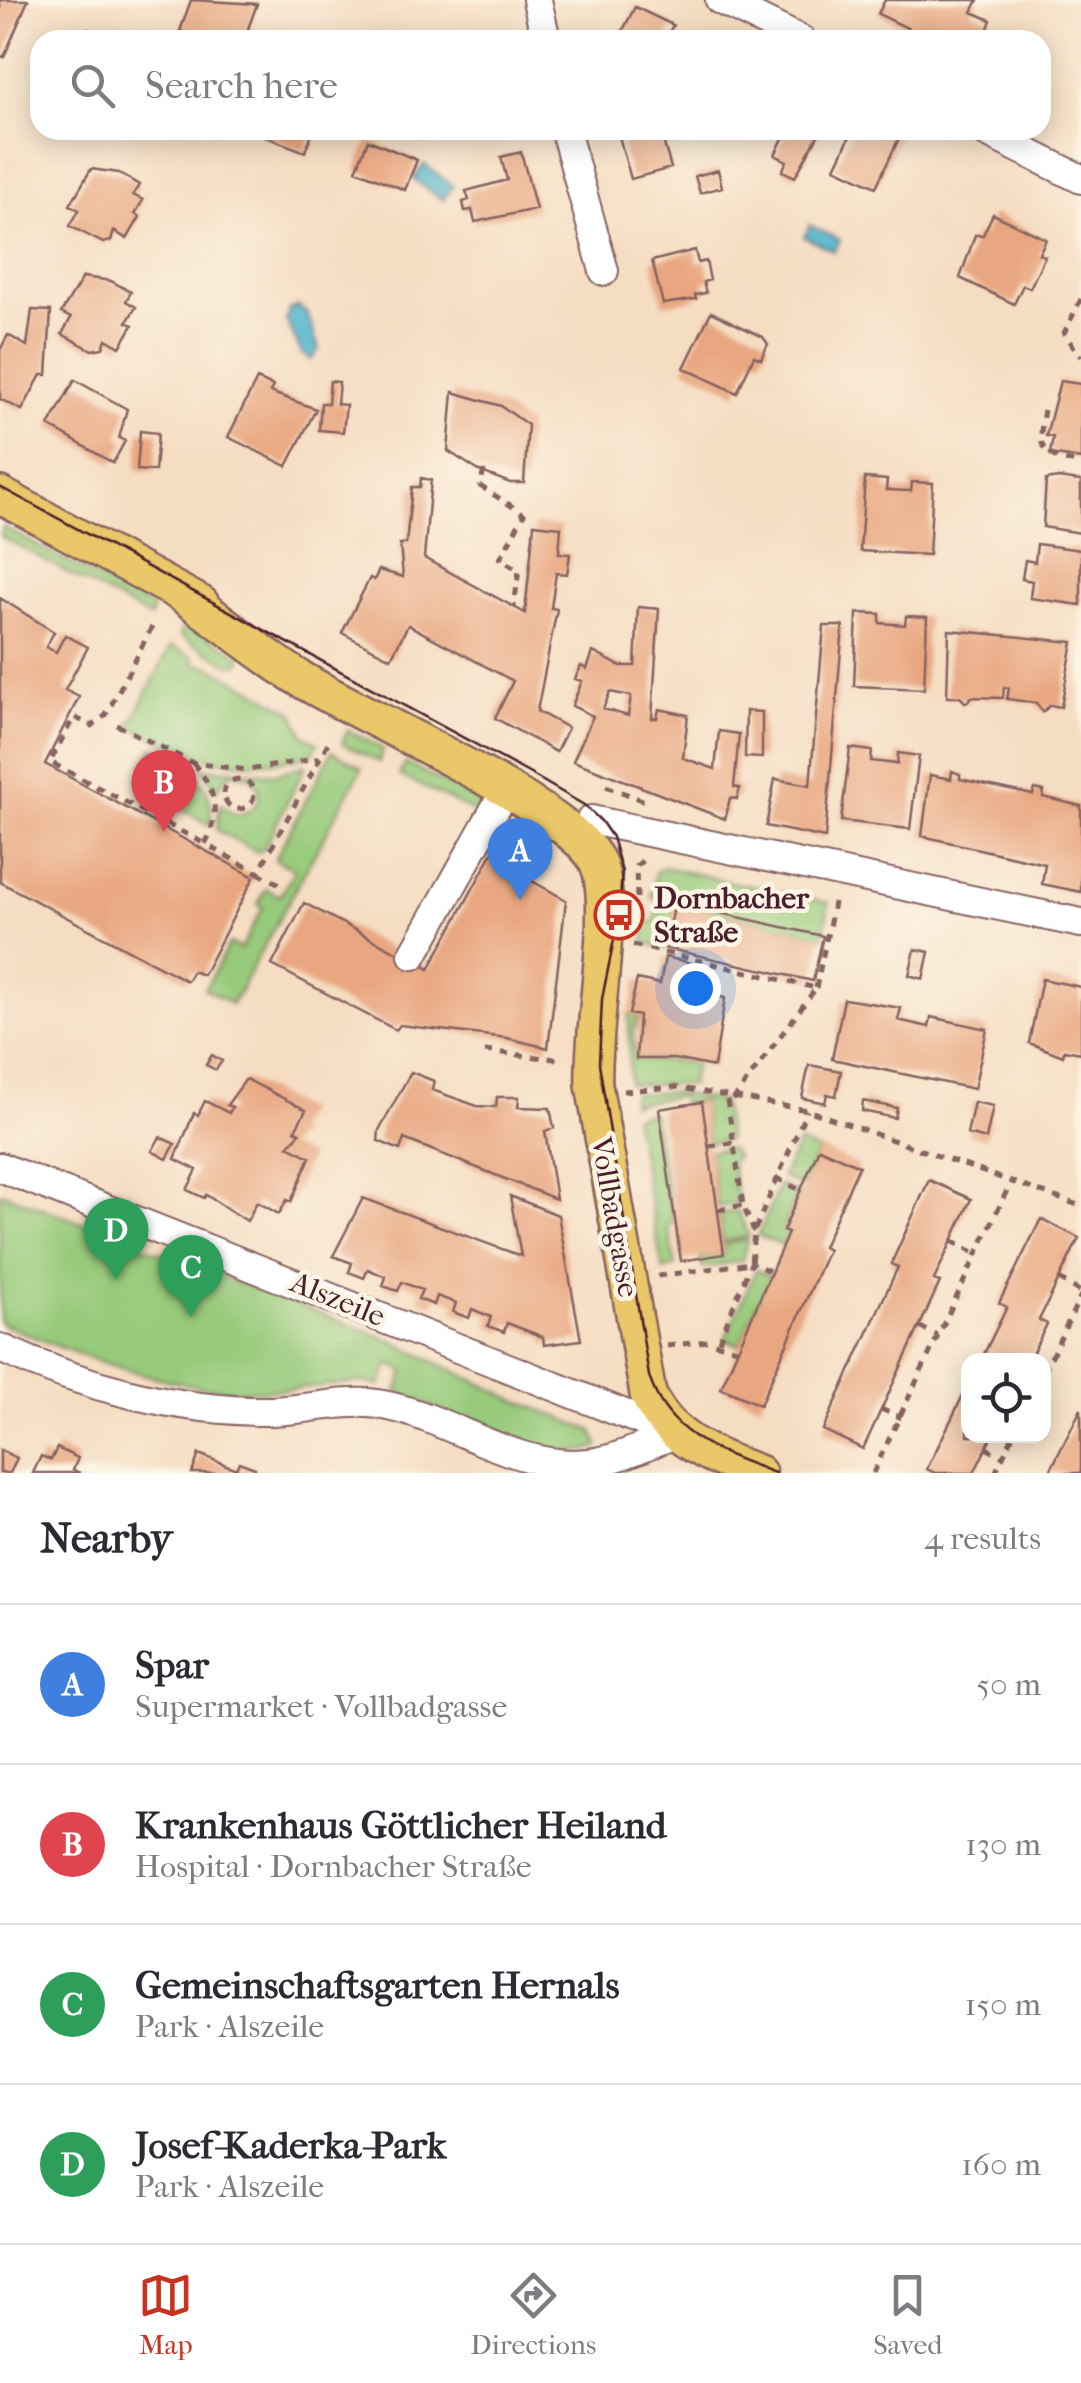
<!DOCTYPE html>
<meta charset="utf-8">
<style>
body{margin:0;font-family:"IM FELL French Canon",serif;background:#f7f7f7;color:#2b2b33}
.controls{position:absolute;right:30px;bottom:30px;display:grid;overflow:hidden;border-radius:20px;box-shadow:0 5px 25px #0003}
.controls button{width:90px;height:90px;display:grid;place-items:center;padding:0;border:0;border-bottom:2px solid #e1e1e2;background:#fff;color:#2b2b33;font:50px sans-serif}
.you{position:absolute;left:695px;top:988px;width:35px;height:35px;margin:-25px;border:8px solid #fff;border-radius:50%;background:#1a73e8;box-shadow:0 0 0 15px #1a73e833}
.badge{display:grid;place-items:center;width:65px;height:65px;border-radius:50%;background:#c8321e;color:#fff;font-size:32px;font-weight:700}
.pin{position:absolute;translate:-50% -82px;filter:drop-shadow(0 2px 5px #0008)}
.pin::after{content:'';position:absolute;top:52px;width:35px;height:30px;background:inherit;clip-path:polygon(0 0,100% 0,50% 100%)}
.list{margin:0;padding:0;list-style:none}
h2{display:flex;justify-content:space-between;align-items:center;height:130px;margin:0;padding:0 40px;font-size:42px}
h2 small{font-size:32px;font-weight:400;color:#7c7c81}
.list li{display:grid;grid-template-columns:65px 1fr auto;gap:30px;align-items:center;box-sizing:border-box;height:160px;padding:0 40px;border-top:2px solid #e1e1e2}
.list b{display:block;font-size:38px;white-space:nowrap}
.list p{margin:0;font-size:32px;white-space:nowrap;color:#7c7c81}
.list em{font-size:32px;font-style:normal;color:#7c7c81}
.icon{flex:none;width:55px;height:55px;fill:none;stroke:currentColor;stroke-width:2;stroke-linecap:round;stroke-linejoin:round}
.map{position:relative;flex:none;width:1081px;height:1473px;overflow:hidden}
.search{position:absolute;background:#fff;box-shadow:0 5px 25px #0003;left:30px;right:30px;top:30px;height:110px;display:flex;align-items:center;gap:25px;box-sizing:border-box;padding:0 35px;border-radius:30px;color:#7c7c81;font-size:38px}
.sheet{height:770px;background:#fff}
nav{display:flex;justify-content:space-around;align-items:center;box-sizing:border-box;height:140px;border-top:2px solid #e1e1e2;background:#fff;font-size:28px;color:#7c7c81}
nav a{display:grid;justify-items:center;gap:5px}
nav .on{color:#c8321e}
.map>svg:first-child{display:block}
</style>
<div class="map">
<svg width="1081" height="1473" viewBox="0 0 1081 1473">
<rect width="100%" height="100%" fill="#fcf5e5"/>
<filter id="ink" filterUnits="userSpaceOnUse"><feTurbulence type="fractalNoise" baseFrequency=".01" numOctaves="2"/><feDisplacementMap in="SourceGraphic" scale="20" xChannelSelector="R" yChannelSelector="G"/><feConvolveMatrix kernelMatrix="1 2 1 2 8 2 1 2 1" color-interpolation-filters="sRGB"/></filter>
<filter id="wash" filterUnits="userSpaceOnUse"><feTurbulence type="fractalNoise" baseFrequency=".0048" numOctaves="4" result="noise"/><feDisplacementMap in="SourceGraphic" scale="40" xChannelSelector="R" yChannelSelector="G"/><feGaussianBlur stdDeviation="2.25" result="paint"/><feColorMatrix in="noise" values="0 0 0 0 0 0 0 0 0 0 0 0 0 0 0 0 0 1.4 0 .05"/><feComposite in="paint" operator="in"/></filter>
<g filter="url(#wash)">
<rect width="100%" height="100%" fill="#f5ddc2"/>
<path fill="#97ca7a" stroke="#707452" stroke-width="2.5" d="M3,527L144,603L153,599L151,618L0,536Z
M184,624L242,656L238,664L230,665L180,636Z
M171,646L194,658L195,664L211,667L293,712L304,735L318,743L312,755C233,772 201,762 130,726Z
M348,730L383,749L379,762L342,743Z
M154,747C186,763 218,784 210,825L152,793L165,772L146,761Z
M332,751L362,768L232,1004L205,989L229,944L241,949L263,907L258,904L266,889L280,896L295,870L275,859Z
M406,763L478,801L476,813L399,775Z
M306,765L263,850L257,852L217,830L220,804L234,814C258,815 267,793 250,776L231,773L216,790L203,768L276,774Z
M664,867L829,903L823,936L676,903L665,948L644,943L646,921L655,922L659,900L651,897L656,871Z
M629,1014L639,1016L633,1033L636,1059L695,1063L691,1085L629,1084Z
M670,1092L722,1101L728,1140L708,1143L702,1101L682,1104L680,1096L631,1104L633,1094Z
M652,1113L673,1223L668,1225L676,1266L663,1270L633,1116Z
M799,1142L817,1151L802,1187L782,1177Z
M729,1148L736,1156L731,1162L737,1203L718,1207L709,1151Z
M779,1185L798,1194L783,1230L788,1233L783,1245L758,1236Z
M0,1192L387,1339L513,1399L593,1431L599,1446C554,1470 443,1410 397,1391L405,1371L389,1364L380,1386L365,1382C317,1386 268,1394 220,1389C144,1381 70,1352 0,1323Z
M738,1211L749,1236L723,1242L719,1214Z
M747,1239L742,1261L703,1268L700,1258L724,1254L723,1245Z
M756,1270L770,1276L739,1345L725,1339Z"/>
<path fill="#4cb2cb" stroke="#4b687b" stroke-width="2.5" d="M424,164L453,186L443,200L413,179Z
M810,225L840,240L834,251L804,237Z
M298,306L307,313L319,349L311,360L302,354L286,321L289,310Z"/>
<g id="blocks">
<path fill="#e9a781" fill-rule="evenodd" d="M0,0H28L4,57L0,56Z
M191,0L257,4L244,40H205L180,31Z
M885,0H978L972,12L991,20L984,40H932L878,14Z
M635,7L673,25L665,40H618Z
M88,29L115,40H84Z
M268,130H313L305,152L266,137Z
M467,130H501V131L481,136Z
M630,130H660L671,168L631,179L618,133Z
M773,130H821L795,177L782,171L787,161L775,155L784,136Z
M853,130H893L892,134L899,138L876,187L835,168Z
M368,140L417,160L405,190L356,170Z
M521,152L536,209L475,222L472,210L465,211L463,202L469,200L466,191L507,180L501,157Z
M91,169L119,173L139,185L133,195L143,200L135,214L140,217L127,239L114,231L111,241L103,243L70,226L79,210L70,205Z
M718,170L722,187L700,193L695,176Z
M993,214L1046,239L1039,254L1045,256L1030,288L1023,285L1014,304L960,278L975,235H983Z
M695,250L698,263L706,261L710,280L703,282L706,293L695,295L696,299L663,304L652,261Z
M83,277L111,281L131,292L126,301L136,307L127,322L133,325L120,347L106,339L103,348L92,350L62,334L71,318L61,313Z
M32,310L51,311L47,375H41L22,410L0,399V350L8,335L27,346Z
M711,312L763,337L768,344L761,359L754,356L737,393L684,368Z
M257,379L273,386L270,392L316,409L287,466L228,437Z
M75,380L127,409L119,438L125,441L113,463L49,426Z
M330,381L339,382L337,404L346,405L343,432L319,430L321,403H328Z
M1060,381L1081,384V459L1050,454L1053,437L1046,436Z
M453,392L501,406L528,425L524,483H510L479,471L448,451Z
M140,431L158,433L155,471L137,470Z
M421,478L431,480L424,558L525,613L534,524L561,527L559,553L570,554L567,574L556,573L551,608L557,609L537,711L568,728L556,752L495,718L513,681L408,625L391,658L342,633L370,578L374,580L379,570L403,577L400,544H406L412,487H420Z
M865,478L887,480L886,490L911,491L912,482L933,483L929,555L860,551Z
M1058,478L1081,481V533L1043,527L1046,480Z
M1037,544L1081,550V605L1030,598L1032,581L1022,579L1025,560L1035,562Z
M0,598L54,632L46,647L56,652L65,635L88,647L65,690L79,697L45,764L254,877L203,975L193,971L187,981L0,882Z
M638,607L659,609L652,718H657L659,709L688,715L683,758L715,769L719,731L739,734L734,787L740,788L737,799L730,798L725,819L573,761L593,716L572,706L582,681L575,679L581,666L587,669L593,652L620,666H635ZM610,692L631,696L628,716L603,709Z
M857,613L880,614V623L905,625L906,616L927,617L924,689L854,686Z
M824,626H843L825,838L766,826L775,779L810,785Z
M949,630L1073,642L1061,707L1050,705L1043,712L1036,703L1007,699L1009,688L1004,687L1003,698L972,697L966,703L960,697H947Z
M746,711L762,712V758L745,757Z
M850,748L872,751L871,761L897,764L898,753L919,756L910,829L841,821Z
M952,771L960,774V779L1033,795L1035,789L1044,791L1043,797L1081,806V892L1042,884L1045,864L922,836L930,775L951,779Z
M494,850L537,873L532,881L566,900L548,1048L507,1038L400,1025L396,1030L272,965L304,903L429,969Z
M675,903L823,936L813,981L665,948Z
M915,949L929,952L923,979L909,975Z
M665,957L712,968L707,994L725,998L714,1067L674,1059H636L639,1016L629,1014L637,979L660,984Z
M1042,979L1081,987V1053L1064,1050L1063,1056L1029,1043Z
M844,999L901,1008L898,1020L929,1027L931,1017L987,1029L974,1089L832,1059Z
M212,1055L222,1061L216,1070L206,1065Z
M809,1065L841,1071L836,1096L827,1094L825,1103L802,1098Z
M411,1072L434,1081L432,1090L477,1106L496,1107L497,1097H519L518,1107L550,1108L554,1128L545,1131L556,1199L404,1139L400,1150L378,1141L379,1130Z
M246,1079L306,1110L295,1130L300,1133L288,1146L310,1157L291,1202L287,1200L279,1214L257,1202L247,1221L206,1195L204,1198L187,1190L197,1170L175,1159L194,1113L198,1115L205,1101L229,1113L232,1107L227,1105Z
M863,1101L897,1108L895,1118L862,1111Z
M702,1102L724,1254L681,1261L659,1109Z
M974,1102L993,1106L986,1139L967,1134Z
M160,1137L175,1144L167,1159L152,1151Z
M819,1148L859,1166L823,1247L828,1250L760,1405L721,1388L788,1233L783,1231Z
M929,1180L971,1199L934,1280L940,1282L863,1449L823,1430L898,1267L891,1264Z
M510,1196L558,1215L581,1340L544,1345L543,1337L507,1323L504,1332L488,1326L491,1317L472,1309L469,1318L453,1312L456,1303L437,1296L434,1305L418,1299L422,1290L402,1282L398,1291L383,1286L386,1277L368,1269L364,1278L349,1272L352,1263L333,1256L363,1198L521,1256Z
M1041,1219L1079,1238L1039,1320L1047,1324L1029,1360H981L1007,1307L999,1303Z
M968,1385V1436H992L974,1473H935L927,1469Z
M1081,1409V1473H1049Z
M57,1448L78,1458L73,1470L80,1473H33L41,1456L51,1460Z
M0,1450L17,1458L10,1473H0Z
M199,1454L236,1469L239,1462L255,1468L253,1473H192Z"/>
</g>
</g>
<g filter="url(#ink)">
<use href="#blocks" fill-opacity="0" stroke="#866260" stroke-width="2.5"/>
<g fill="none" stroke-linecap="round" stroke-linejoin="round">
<g stroke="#866260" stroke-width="32">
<path id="minor" d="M537,0L546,40
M720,0L801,40
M565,130L604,271
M982,130L1081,179
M591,820L1081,923
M413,955L505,791
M0,1167L675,1434
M0,1348C84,1387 179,1412 272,1411C307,1410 343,1399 378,1404C448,1415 516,1472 589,1463C618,1460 648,1444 675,1434"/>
</g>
<g stroke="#866260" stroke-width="40">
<path id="major" d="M0,495L201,604
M182,594C221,621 259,653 299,678C358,715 580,811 599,866C615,910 591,1029 594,1085L648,1394C669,1441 713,1456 758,1473"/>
</g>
<path stroke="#866260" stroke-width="5" stroke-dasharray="8 8" stroke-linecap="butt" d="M1081,299L1064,333L1081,357
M1044,410C1037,451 1040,455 1081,464
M484,470L480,486L524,514L500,559L519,570L514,607
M152,627L106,715L92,726L74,717L50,762L205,844
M117,725L193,763L248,770L320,758
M193,763C216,789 221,813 205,844L258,873L329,741
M224 794a15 15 0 1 1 30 0a15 15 0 1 1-30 0Z
M606,786L645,801
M258,873L282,885
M637,898L636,866L646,858
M633,945L816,988L733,1100
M816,988L835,898
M485,1051L563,1060
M623,1091L675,1087L807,1110L1081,1206
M727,1100L743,1205L754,1232
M709,1146L734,1143
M776,1178L800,1190
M718,1210L743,1205
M952,1241L977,1254
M658,1276L751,1263L754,1232L807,1110
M1059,1279L1081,1292
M920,1327L938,1336
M719,1341L751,1263L772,1272
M667,1346L707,1341L737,1349
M1044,1372L1081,1295
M881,1409L901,1418
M986,1448L1003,1457
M873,1473L1011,1182
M995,1473L1013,1436"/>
<use href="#minor" stroke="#fff" stroke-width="28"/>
<use href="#major" stroke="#eac769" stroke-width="35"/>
<path stroke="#4a1f2b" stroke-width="2.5" d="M0,487L536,777L584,805L601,821L612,837L622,872L619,915L602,999L599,1063L649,1376C667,1436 722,1453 775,1473"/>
</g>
</g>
<defs>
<g id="bus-ring" transform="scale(2.5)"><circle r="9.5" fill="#fcf5e5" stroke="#c8321e" stroke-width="1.5"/><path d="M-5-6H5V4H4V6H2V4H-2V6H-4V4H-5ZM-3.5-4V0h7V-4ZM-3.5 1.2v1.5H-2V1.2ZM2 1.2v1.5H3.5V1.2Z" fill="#c8321e"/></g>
</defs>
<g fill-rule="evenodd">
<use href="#bus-ring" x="619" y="915"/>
</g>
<g text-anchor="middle" stroke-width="9" stroke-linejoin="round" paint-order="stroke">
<g font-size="30" font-weight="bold" fill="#4a1f2b" stroke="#fcf5e5" text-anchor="start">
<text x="654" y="908">Dornbacher<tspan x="654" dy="34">Straße</tspan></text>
</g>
<g font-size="30" fill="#4a1f2b" stroke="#fcf5e5">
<text transform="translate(615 1217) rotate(80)" y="10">Vollbadgasse</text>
<text transform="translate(338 1299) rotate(22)" y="10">Alszeile</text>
</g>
</g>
</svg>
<div class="controls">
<button><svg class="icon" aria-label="locate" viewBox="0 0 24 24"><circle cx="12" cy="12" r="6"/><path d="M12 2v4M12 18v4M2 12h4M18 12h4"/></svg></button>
</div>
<div class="you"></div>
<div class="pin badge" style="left:520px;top:900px;background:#3f7fe0">A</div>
<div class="pin badge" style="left:164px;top:832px;background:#e0444e">B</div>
<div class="pin badge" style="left:191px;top:1317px;background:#2e9e5b">C</div>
<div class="pin badge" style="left:116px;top:1280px;background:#2e9e5b">D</div>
<div class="search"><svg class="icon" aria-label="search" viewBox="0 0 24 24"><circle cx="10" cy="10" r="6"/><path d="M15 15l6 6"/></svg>Search here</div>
</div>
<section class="sheet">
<h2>Nearby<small>4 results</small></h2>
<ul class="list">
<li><span class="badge" style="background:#3f7fe0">A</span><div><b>Spar</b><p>Supermarket · Vollbadgasse</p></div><em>50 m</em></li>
<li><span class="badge" style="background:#e0444e">B</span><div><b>Krankenhaus Göttlicher Heiland</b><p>Hospital · Dornbacher Straße</p></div><em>130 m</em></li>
<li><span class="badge" style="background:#2e9e5b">C</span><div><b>Gemeinschaftsgarten Hernals</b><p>Park · Alszeile</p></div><em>150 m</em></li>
<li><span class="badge" style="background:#2e9e5b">D</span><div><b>Josef-Kaderka-Park</b><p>Park · Alszeile</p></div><em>160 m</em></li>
</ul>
</section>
<nav>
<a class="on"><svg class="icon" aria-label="map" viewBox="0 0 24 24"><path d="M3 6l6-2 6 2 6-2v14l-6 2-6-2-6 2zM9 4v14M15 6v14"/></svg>Map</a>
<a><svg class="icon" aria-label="directions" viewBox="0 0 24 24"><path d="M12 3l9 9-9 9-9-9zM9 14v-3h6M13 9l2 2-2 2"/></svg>Directions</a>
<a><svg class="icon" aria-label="saved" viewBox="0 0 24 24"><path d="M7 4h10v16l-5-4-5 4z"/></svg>Saved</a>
</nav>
